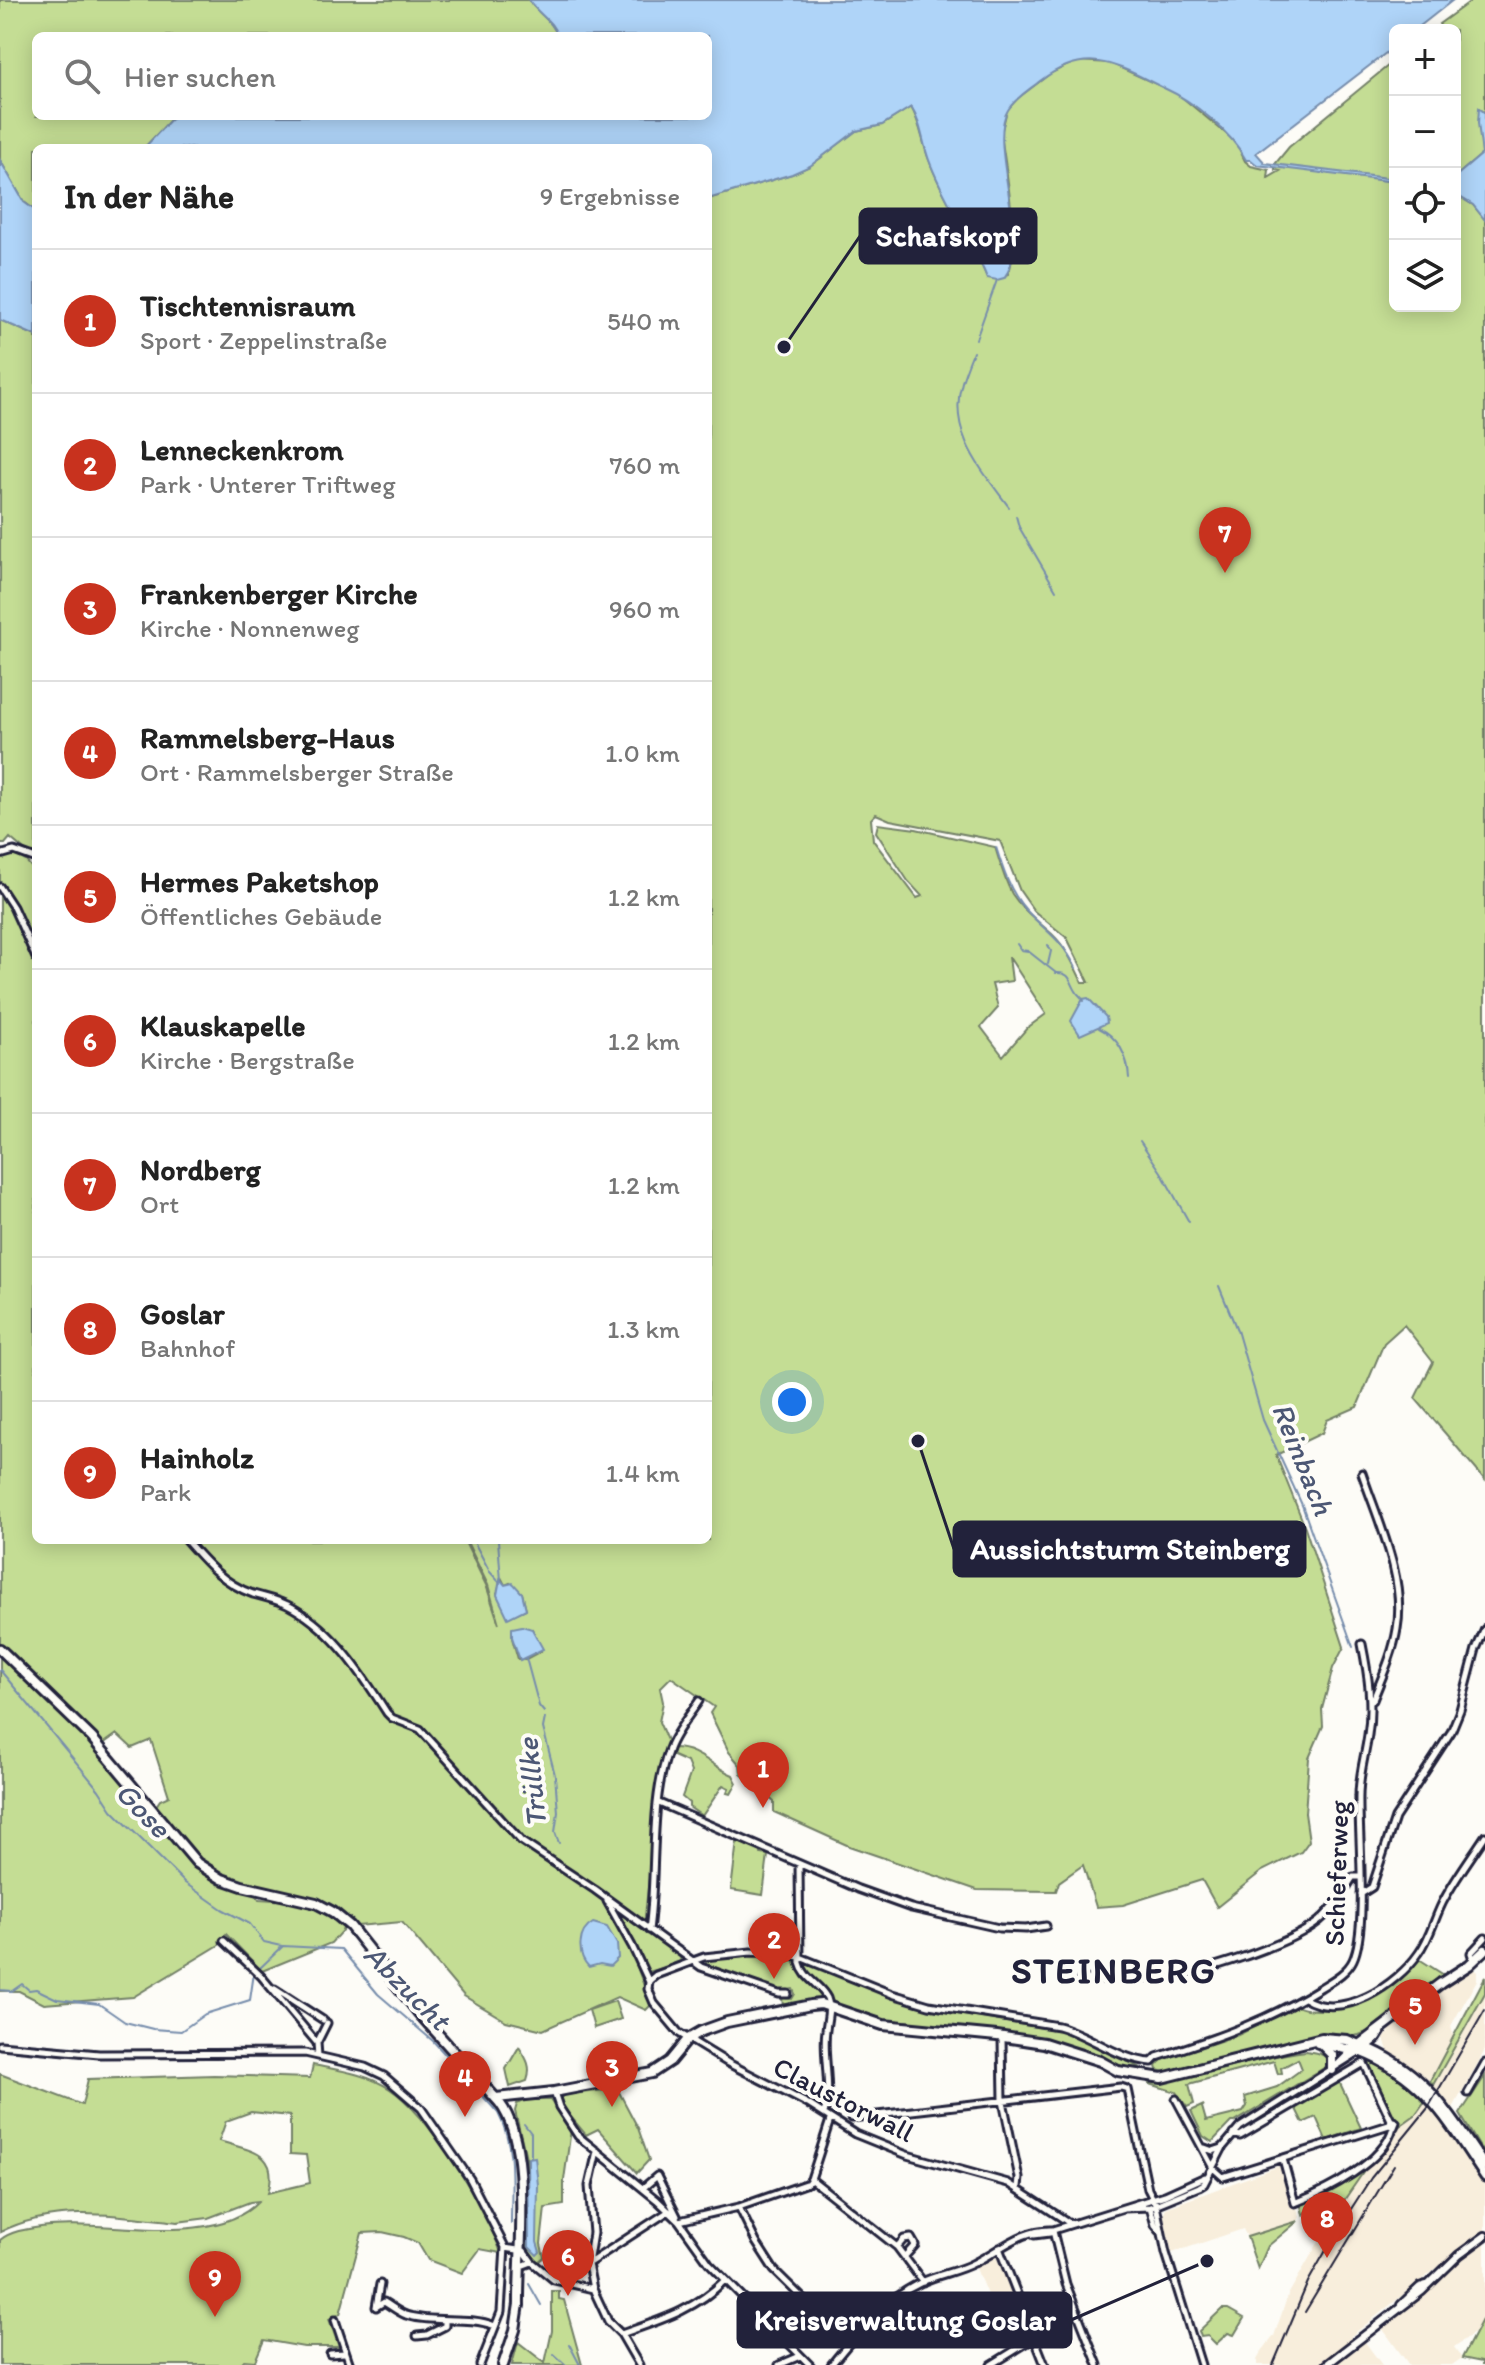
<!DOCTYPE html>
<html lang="de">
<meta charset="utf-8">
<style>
body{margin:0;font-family:Itim,sans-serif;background:#f2f2f2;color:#222}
.controls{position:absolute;right:24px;top:24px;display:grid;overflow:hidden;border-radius:12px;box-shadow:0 4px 20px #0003}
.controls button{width:72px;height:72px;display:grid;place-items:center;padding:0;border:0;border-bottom:2px solid #e0e0e0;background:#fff;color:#222;font:40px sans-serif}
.you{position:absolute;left:792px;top:1402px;width:28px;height:28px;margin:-20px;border:6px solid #fff;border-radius:50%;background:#1a73e8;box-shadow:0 0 0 12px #1a73e833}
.badge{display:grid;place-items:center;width:52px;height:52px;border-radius:50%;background:#c8321e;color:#fff;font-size:26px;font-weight:700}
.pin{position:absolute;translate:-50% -66px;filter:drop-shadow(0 2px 4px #0008)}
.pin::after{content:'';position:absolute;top:42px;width:28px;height:24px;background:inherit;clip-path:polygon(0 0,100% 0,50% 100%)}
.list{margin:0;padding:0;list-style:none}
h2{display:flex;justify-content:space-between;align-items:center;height:104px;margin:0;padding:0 32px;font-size:34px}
h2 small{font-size:26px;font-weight:400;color:#767676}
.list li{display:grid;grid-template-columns:52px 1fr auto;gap:24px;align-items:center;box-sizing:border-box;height:144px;padding:0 32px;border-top:2px solid #e0e0e0}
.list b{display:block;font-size:30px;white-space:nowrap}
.list p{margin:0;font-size:26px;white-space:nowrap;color:#767676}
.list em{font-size:26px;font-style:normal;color:#767676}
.icon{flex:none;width:44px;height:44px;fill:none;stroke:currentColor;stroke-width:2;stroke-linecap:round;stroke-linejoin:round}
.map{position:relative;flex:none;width:1485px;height:2365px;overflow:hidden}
.search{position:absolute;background:#fff;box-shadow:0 4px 20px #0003;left:32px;top:32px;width:680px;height:88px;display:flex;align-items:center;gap:20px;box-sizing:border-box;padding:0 28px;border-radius:12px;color:#767676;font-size:30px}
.panel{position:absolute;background:#fff;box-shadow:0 4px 20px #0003;left:32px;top:144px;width:680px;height:1400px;border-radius:12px}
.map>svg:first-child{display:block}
</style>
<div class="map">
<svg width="1485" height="2365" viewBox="0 0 1485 2365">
<rect width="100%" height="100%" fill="#fdfcf7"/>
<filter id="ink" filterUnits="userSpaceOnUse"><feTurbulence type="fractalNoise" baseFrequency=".0125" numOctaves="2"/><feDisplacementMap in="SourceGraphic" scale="16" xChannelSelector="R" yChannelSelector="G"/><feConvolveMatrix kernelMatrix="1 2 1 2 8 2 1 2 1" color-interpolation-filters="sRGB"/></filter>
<g filter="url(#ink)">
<path fill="#f8eedc" d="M1473,1968L1477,1972V1980L1451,2026L1454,2040L1430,2081L1388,2051L1384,2038L1397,2022Z
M1485,1993V2050L1453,2108L1448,2128L1485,2180V2230L1350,2337L1365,2342L1382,2365H1257V2360L1262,2351L1274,2336L1288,2295L1341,2203L1369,2164L1387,2146L1397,2128L1415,2115L1425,2101Z
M1282,2165L1300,2217L1298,2221L1247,2237L1243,2229L1172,2253L1163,2214L1166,2208Z
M1485,2242V2314L1474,2333L1454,2347L1462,2358L1452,2365H1409L1382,2328L1428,2293L1451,2268Z
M998,2253L1018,2308L996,2316L975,2266Z"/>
<path fill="#c4dd94" stroke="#738068" stroke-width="2" fill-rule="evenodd" d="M0,0H529C536,13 554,21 557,36H36V116H174L144,148H36V211L24,202L0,160Z
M1472,0H1485V113L1480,109L1482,154L1455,177V30H1438L1441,27L1439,24Z
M1395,60V306H1455V194L1473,205L1485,220V1480L1415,1398L1433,1362L1404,1325L1384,1343L1357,1407L1327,1420L1322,1433L1276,1455L1305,1527L1344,1647L1333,1668L1322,1709L1323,1726L1309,1758L1305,1813L1309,1841L1301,1852L1262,1871L1217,1907L1202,1880L1123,1905L1096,1907L1083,1865L1059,1882L1056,1891L977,1890L849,1846L774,1812V1802L741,1774L740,1765L729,1752L710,1713L714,1707L671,1677L660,1688L663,1702L659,1722L669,1745L658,1794L644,1925L598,1894L630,1948L651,2005L646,2010L617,1997L543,2030L506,2021L464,1996L402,1922L357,1926L317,1899L242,1881L224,1874L200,1859L179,1838L156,1806L160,1800L169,1796L151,1740L132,1748L117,1734L103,1744L0,1645V889L8,901L22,936L27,933L13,902L0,882V859L11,853L26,861L33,869L36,866V1540H464L486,1585L499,1624L488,1585L466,1540H708V199L792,174L810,166L856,131L882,125L911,107C921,124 922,142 929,160C944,201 971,237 987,278L1008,274C1021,248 1005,165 1001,134L1007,110L1018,98L1051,73L1077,61L1110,63L1178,94L1236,142L1245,161L1251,166L1269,170L1268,178L1280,171L1275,170V164L1289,147ZM876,814L890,820L1000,841L1020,891L1034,911L1067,938L1089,982H1082C1074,965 1066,947 1052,934C1038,921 1023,911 1012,894C1004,879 1000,863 995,847L916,829L878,824L876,832L908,881L922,896L917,898L873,840L871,819ZM1009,957L1046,1014L1027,1028L1003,1056L981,1027L998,1008L992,984L1012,981ZM502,1579L505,1585L510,1583L522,1593L526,1609L508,1617L497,1593ZM532,1629L541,1651L526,1659H518L512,1638L514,1633Z
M0,320L36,336V860L10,838L5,844H0Z
M0,1653L77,1726L125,1782L146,1813L195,1865L255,1892L259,1899C295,1901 317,1903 346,1926L331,1943L262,1971L226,1934L219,1945L133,1997L44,2004L19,1991H0Z
M673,1748C698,1748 711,1766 733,1775L737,1783L731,1794L727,1793L729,1788L723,1785L702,1816L689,1807V1803L682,1797L691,1772L687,1762L671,1755Z
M737,1841L761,1851V1854L768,1855L763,1895L731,1890Z
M619,1910L680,1956L681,1963L648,1972L616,1913Z
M755,1954L796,1959C800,1980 817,1985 826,2002L783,2006L782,1998L792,1999L795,1994L793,1989L780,1991L710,1967L706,1963L709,1958Z
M1419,1959L1444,1975L1415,1993L1367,2032L1359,2035L1168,2073L1157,2070L1156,2066L1162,2060L1238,2035L1297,2006C1306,2011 1312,2009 1321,2010C1363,2011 1391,1986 1419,1959Z
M804,1960L910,2002L945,2012L1068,2032L1141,2068L1125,2067L1082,2052L879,2020L832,2004L830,1998L802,1968Z
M1485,1977V1993L1433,2085L1430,2081Z
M615,2001L621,2019L594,2028L589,2010Z
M519,2047C527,2059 532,2067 527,2081L510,2087L506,2069Z
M1306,2051C1317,2053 1329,2053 1327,2066L1235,2122H1231L1212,2142L1203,2136L1191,2111L1204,2105L1202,2107L1206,2121L1243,2112L1247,2106L1245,2097L1277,2087L1302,2069L1298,2059L1281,2068L1282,2073L1278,2074L1274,2061L1189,2084L1194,2104L1187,2107L1176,2092L1150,2084L1153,2081C1205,2080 1254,2056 1306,2051Z
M1367,2060L1406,2083L1425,2101L1415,2115L1397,2128Z
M313,2065C338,2070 368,2074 390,2089C429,2115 486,2208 501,2253L480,2249L462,2273L428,2260L418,2243L404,2237L382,2232L362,2233L340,2314L329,2319L339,2347H304L264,2340L255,2361L244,2360L240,2365H0V2240C11,2231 27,2229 41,2227C103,2218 213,2250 259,2201L250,2202L208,2218L177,2222C117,2215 55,2204 0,2232V2074L82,2105L88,2079L214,2075L310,2078ZM251,2112L290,2116V2154L306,2155L310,2183L268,2193C280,2152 251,2151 219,2141L226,2121Z
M1485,2076V2156L1460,2114Z
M1338,2079L1361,2128L1326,2140L1316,2117L1303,2123L1294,2105Z
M614,2089L619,2092L638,2128L649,2160L637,2173L598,2129L586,2135L566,2111L560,2098L564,2095Z
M527,2100H550L571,2129L564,2180V2205L545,2208L541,2244L544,2257L538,2262L528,2251L526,2158L515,2111L517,2104Z
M1369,2164L1338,2209L1323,2200L1316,2201L1303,2215L1300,2202Z
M1298,2221L1268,2246L1258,2269L1247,2237Z
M552,2291H559V2299L564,2300L582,2365H512L518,2342L545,2363L552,2331Z
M1222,2309H1228L1244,2318L1234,2335L1228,2333L1216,2344L1208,2336L1201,2337L1199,2331Z
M1485,2314V2365H1482V2362L1462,2358Z"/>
<path fill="#afd4f8" stroke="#778dac" stroke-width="2" d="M529,0H1453L1415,30H1395V46L1256,153L1265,163L1395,179V182L1257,165L1251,160H1246C1231,132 1193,101 1164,88C1116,65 1088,45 1040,81C1029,90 1015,98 1008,110C987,143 1032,244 1004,278L997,280L987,278C971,237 944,201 929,160C922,142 922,124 911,107L882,125L856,131L810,166L792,174L708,199V148H144L174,116H708V36H557C554,21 536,13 529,0Z
M1479,108L1485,113V220L1473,205L1455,194V177L1482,154L1478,123Z
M0,160L24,202L36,211V336L0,320Z
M1088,998L1106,1017L1107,1023L1080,1035L1071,1021L1083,999Z
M500,1579L505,1585L513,1583L522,1593L526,1609L508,1618L497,1595Z
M522,1626L532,1629L543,1649L520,1660L512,1637V1628Z
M593,1923L607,1927L617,1944L618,1958L610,1966L600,1964L589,1967C577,1955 577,1932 593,1923Z
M535,2157L538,2185L537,2242L540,2252L537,2255L529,2247L528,2158Z"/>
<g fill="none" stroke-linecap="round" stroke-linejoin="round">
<path stroke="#778dac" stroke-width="2" d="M976,339L997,280
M973,352C969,362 965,372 962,382C947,432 981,469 1009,507
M1016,516L1019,527L1056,590
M996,847C1003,870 1010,892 1026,910C1047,933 1061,938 1076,968
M1017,944L1021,950L1028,951L1056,973C1071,972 1070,982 1076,991C1078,995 1082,997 1084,1001
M1048,945L1051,951L1048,964
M1099,1028C1118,1037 1128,1056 1129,1078
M1140,1141L1161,1172L1189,1222
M1219,1286L1237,1330L1263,1420L1302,1505L1353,1647
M473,1540L490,1572L500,1583
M498,1540L501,1581
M526,1658L539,1706L544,1712
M0,1670L99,1790L112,1810L185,1883L222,1909L250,1924L264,1942L282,1946
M545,1718L543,1728L555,1775L558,1812L555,1832L559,1843
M259,1969L283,1946L341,1949L378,1994L433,2041L498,2113C516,2147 511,2186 511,2224
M0,1990L12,1991L22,1984L29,1990L36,1989L57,1999L99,2004L125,2022L153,2029L181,2031L205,2014L250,2000L254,1973
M524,2124L531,2133V2157
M529,2284L541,2305
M569,2344L580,2365
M554,2354L566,2365"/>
<g stroke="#22223b" stroke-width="11">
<path id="minor" d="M0,855L14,851L36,859
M0,887L13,907L36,958
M1362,1473C1378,1521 1406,1578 1397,1629C1393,1654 1382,1677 1373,1700H1370
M186,1540C205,1562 224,1584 253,1594C267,1598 280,1600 293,1608C335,1632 362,1674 387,1713L392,1718L420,1729L521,1841L595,1890L701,1967L779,1994H788
M659,1803L858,1889L911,1908L999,1928L1026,1929L1046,1926
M799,1864L800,1963C804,1979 820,1984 827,1998C831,2007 827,2020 826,2030C822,2057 833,2088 824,2113
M1361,1894L1372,1887L1395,1818L1451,1732L1460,1710L1476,1649L1485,1629
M607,1901L632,1946L649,1982L648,1989L654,2003L679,2033L728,2063L808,2104L855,2134L907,2155L1008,2183L1071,2224
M649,1930C657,1874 649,1801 669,1749C675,1732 689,1716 699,1701
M224,1941L261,1976L317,2043L318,2056
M1473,1959L1471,1953L1485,1938
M1081,1980C1108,1977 1135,1980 1162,1977C1200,1974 1289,1945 1319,1921C1333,1909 1343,1893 1353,1877H1360
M649,1981L656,1975L704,1957L751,1952L778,1953L800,1957L892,1994L929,2005L1058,2026C1090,2035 1119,2060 1152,2062
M275,1989L323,2020
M1304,1998C1341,2022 1397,1985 1419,1953C1431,1937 1435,1915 1445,1898C1457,1876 1472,1856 1485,1836
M1002,2038L1003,2101L1019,2178L1018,2187
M317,2043L327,2023
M0,2045L99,2054L305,2053L365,2067L384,2076L421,2108L470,2179L505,2247L501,2312L480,2365
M1152,2062L1157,2057C1214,2039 1269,2020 1320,1988C1331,1981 1347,1973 1353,1960C1368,1928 1358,1834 1359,1796C1359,1775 1365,1756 1368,1735C1373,1705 1368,1674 1362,1644
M1333,2069L1351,2051
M554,2092L559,2107L578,2136L657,2200L679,2221L709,2263L810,2365
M1468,2093L1485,2063
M1176,2099L1213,2168L1223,2177L1389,2125
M851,2118L1121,2087L1127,2089L1148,2189L1156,2205L1166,2253L1201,2365
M1233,2134L1240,2136L1364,2063L1391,2120L1396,2122L1394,2127L1389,2125L1391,2120
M1202,2147L1213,2151L1222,2148
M597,2151L589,2186L593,2233L588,2264L593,2289L608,2321L621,2334L639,2365
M1283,2159L1295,2203C1326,2191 1385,2162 1393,2127
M811,2179L897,2247
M811,2179L830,2120
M643,2188L657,2176L677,2216
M739,2207L756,2242L774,2270L848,2343
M1150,2207L1155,2225L1160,2231
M1123,2208L1150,2207L1199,2187L1204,2184L1223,2147L1240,2127L1359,2052
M679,2221L739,2207L808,2183L811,2179
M1053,2231L1066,2284L1098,2365
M1034,2235L1050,2233L1053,2230L1165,2195L1205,2177
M505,2248L524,2251L532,2262
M999,2248L1045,2365
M905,2256L915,2245L911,2238L904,2239L897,2247L923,2282
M589,2263L669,2211
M524,2265L532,2262L554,2280L593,2289
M380,2284L376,2307L384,2302C391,2306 398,2312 406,2315C435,2324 467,2315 495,2326
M335,2320L350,2365
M621,2334C661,2320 695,2310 725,2280
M417,2336L427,2335L445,2326V2320
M330,2354L344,2353
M779,2365L800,2356
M831,2365C856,2334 885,2299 922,2282C939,2274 957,2272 974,2263C999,2251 1023,2228 1053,2230
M991,2365L1033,2339"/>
</g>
<g stroke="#22223b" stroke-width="12">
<path id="tertiary" d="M1401,2305L1420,2287L1426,2285
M1326,2365L1422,2291L1459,2255L1485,2236"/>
</g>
<g stroke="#22223b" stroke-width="13">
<path id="secondary" d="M1361,2045C1425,2069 1449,2114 1485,2166
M1360,2052C1425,2077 1448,2122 1485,2177"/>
</g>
<g stroke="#22223b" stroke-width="14">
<path id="primary" d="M0,1649L92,1738L197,1863L222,1879L242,1886L316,1903L333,1912L350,1926L418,2012L499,2102C533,2145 518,2251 519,2306
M1318,2043L1360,2052L1376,2038L1381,2030
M1321,2044L1332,2055V2070
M496,2098L554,2092L652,2073L670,2061L688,2039L702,2031L727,2022L811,2005L821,2004L883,2025L997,2036L1044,2043L1100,2061L1118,2071L1162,2078L1322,2038L1347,2040L1359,2045L1441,1983L1469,1965L1485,1950
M503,2365L515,2330L519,2304"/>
</g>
<use href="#minor" stroke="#fdfcf7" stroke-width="5"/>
<use href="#tertiary" stroke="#fdfcf7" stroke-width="6"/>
<use href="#secondary" stroke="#fdfcf7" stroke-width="7"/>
<use href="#primary" stroke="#fdfcf7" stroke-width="8"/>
<path stroke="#22223b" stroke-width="2" d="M1305,2312L1394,2165
M1273,2365L1308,2282L1340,2226L1371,2178L1428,2108L1485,2010"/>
</g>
</g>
<g text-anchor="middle" stroke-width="8" stroke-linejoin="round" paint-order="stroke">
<g font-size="28" fill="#22223b" stroke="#fdfcf7">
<text transform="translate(1336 1873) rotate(-88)" y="10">Schieferweg</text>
<text transform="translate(844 2099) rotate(27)" y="10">Claustorwall</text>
</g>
<g font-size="30" font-style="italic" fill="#4c5774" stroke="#fdfcf7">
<text transform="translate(1303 1459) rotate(68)" y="10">Reinbach</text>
<text transform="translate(532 1783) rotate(-96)" y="10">Trüllke</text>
<text transform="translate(143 1810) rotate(46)" y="10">Gose</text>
<text transform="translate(407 1987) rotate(45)" y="10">Abzucht</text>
</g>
<g font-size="36" font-weight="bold" letter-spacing="2" fill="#22223b" stroke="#fdfcf7">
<text x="1114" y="1983">STEINBERG</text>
</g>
</g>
<path fill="none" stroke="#22223b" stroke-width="3" d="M784 347L860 236M918 1441L954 1549M1207 2261L1071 2320"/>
<g fill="#22223b" stroke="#fdfcf7" stroke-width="3">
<circle cx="784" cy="347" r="8"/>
<circle cx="918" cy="1441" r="8"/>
<circle cx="1207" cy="2261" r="8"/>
</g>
<g fill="#22223b" stroke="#22223b" stroke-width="3">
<rect x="860" y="209" width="176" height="54" rx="8"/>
<rect x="954" y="1522" width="351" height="54" rx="8"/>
<rect x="738" y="2293" width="333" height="54" rx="8"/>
</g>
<g font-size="30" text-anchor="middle" font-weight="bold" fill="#fff">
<text x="948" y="246">Schafskopf</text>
<text x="1130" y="1559">Aussichtsturm Steinberg</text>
<text x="905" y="2330">Kreisverwaltung Goslar</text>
</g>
</svg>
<div class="controls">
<button>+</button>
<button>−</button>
<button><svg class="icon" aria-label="locate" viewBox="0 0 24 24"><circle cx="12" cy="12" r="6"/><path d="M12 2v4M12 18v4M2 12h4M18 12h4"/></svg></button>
<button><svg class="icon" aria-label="layers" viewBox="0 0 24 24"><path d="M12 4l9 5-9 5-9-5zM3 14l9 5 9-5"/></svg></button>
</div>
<div class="you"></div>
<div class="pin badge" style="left:763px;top:1808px">1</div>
<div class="pin badge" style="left:774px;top:1979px">2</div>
<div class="pin badge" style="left:612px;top:2107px">3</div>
<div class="pin badge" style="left:465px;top:2117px">4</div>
<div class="pin badge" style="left:1415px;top:2045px">5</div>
<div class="pin badge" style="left:568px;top:2296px">6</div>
<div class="pin badge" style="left:1225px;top:573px">7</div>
<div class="pin badge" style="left:1327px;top:2258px">8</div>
<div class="pin badge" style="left:215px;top:2317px">9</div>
<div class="search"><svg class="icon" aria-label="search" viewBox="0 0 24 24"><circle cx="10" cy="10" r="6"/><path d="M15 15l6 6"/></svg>Hier suchen</div>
<section class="panel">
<h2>In der Nähe<small>9 Ergebnisse</small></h2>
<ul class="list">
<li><span class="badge">1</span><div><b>Tischtennisraum</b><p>Sport · Zeppelinstraße</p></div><em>540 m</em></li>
<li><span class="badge">2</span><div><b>Lenneckenkrom</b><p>Park · Unterer Triftweg</p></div><em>760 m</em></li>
<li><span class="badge">3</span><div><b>Frankenberger Kirche</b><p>Kirche · Nonnenweg</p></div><em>960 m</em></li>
<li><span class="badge">4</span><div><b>Rammelsberg-Haus</b><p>Ort · Rammelsberger Straße</p></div><em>1.0 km</em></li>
<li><span class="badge">5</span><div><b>Hermes Paketshop</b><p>Öffentliches Gebäude</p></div><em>1.2 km</em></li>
<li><span class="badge">6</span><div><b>Klauskapelle</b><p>Kirche · Bergstraße</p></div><em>1.2 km</em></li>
<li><span class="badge">7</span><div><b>Nordberg</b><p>Ort</p></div><em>1.2 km</em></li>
<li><span class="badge">8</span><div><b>Goslar</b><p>Bahnhof</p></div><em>1.3 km</em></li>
<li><span class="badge">9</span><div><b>Hainholz</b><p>Park</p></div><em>1.4 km</em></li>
</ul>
</section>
</div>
